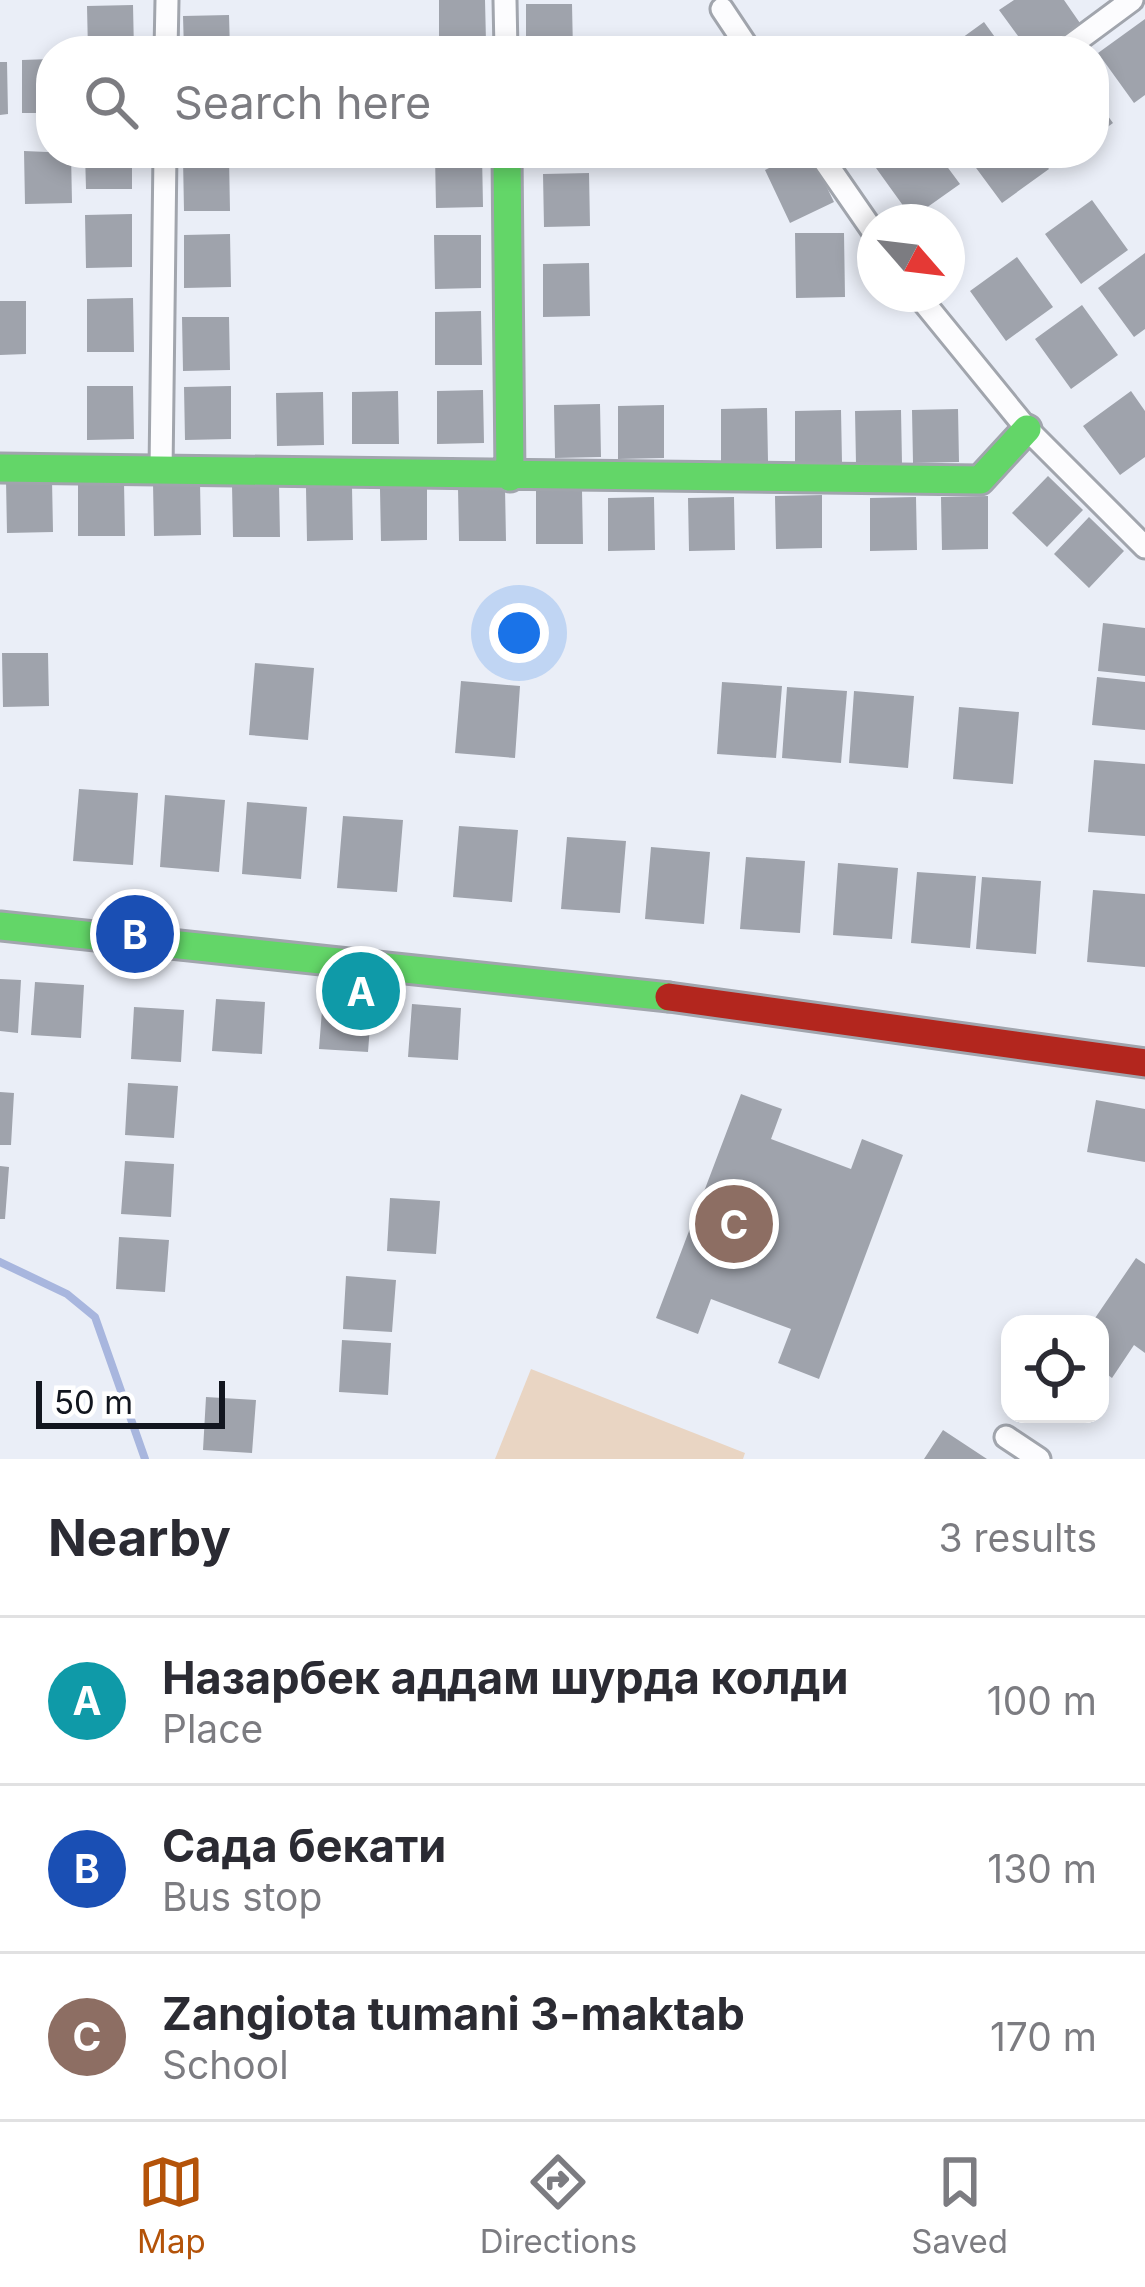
<!DOCTYPE html>
<meta charset="utf-8">
<style>
body{margin:0;font-family:Inter,sans-serif;background:#f2f2f3;color:#2b2b33}
.controls{position:absolute;right:36px;bottom:36px;display:grid;overflow:hidden;border-radius:24px;box-shadow:0 6px 18px #0003}
.controls button{width:108px;height:108px;display:grid;place-items:center;padding:0;border:0;border-bottom:3px solid #e1e1e2;background:#fff;color:#2b2b33;font:60px sans-serif}
.compass{position:absolute;left:857px;top:204px;width:108px;height:108px;border-radius:50%;background:#fff;box-shadow:0 6px 18px #0003;rotate:118deg}
.scale{position:absolute;left:36px;bottom:30px;width:189px;box-sizing:border-box;padding-left:12px;border:6px solid #12161f;border-top:0;font-size:33px;line-height:42px;white-space:nowrap;color:#12161f;-webkit-text-stroke:9px #fff;paint-order:stroke}
.you{position:absolute;left:519px;top:633px;width:42px;height:42px;margin:-30px;border:9px solid #fff;border-radius:50%;background:#1a73e8;box-shadow:0 0 0 18px #1a73e833}
.badge{display:grid;place-items:center;width:78px;height:78px;border-radius:50%;background:#b45309;color:#fff;font-size:39px;font-weight:700}
.pin{position:absolute;translate:-50% -50%;border:6px solid #fff;box-shadow:0 3px 12px #0006}
.list{margin:0;padding:0;list-style:none}
h2{display:flex;justify-content:space-between;align-items:center;height:156px;margin:0;padding:0 48px;font-size:51px}
h2 small{font-size:39px;font-weight:400;color:#7c7c81}
.list li{display:grid;grid-template-columns:78px 1fr auto;gap:36px;align-items:center;box-sizing:border-box;height:168px;padding:0 48px;border-top:3px solid #e1e1e2}
.list b{display:block;font-size:45px;white-space:nowrap}
.list p{margin:0;font-size:39px;white-space:nowrap;color:#7c7c81}
.list em{font-size:39px;font-style:normal;color:#7c7c81}
.icon{flex:none;width:66px;height:66px;fill:none;stroke:currentColor;stroke-width:2;stroke-linecap:round;stroke-linejoin:round}
.map{position:relative;flex:none;width:1145px;height:1459px;overflow:hidden}
.search{position:absolute;background:#fff;box-shadow:0 6px 18px #0003;left:36px;right:36px;top:36px;height:132px;display:flex;align-items:center;gap:30px;box-sizing:border-box;padding:0 42px;border-radius:48px;color:#7c7c81;font-size:45px}
.sheet{height:660px;background:#fff}
nav{display:flex;justify-content:space-around;align-items:center;box-sizing:border-box;height:168px;border-top:3px solid #e1e1e2;background:#fff;font-size:33px;color:#7c7c81}
nav a{display:grid;justify-items:center;gap:6px}
nav .on{color:#b45309}
.map>svg:first-child{display:block}
</style>
<div class="map">
<svg width="1145" height="1459" viewBox="0 0 1145 1459">
<rect width="100%" height="100%" fill="#eaeef7"/>
<path fill="#e9d5c3" d="M531,1369L745,1453L743,1459H495Z"/>
<g fill="none" stroke-linecap="round" stroke-linejoin="round">
<path stroke="#a8b6de" stroke-width="8" d="M0,1262L67,1294L95,1317L145,1459"/>
</g>
<path fill="#9fa3ac" d="M439,0H485L486,42L439,43Z
M1014,0H1064L1082,26L1048,51H1029L999,10Z
M526,4H572L573,51H526Z
M133,5L134,51H88L87,6Z
M229,15L230,51H184L183,16Z
M1145,19V95L1134,103L1098,53Z
M984,22L1005,51H944Z
M51,59V113H22V60Z
M0,62H7L8,114L0,115Z
M1094,97L1113,123L1094,137Z
M24,151L71,153L72,203L25,204Z
M85,153H132V189H86Z
M800,153H810L834,202L790,223L765,170Z
M897,153H937L960,184L912,218L876,168Z
M965,153H1037L1049,169L1002,203Z
M482,154L483,207L436,208L435,155Z
M229,157L230,211H184L183,158Z
M589,173L590,226L544,227L543,174Z
M1092,200L1128,250L1081,284L1045,234Z
M132,214V267L86,268L85,215Z
M795,233H844L845,297L796,298Z
M230,234L231,287L184,288V235Z
M434,235H481V288L435,289Z
M1145,253V329L1134,337L1098,288Z
M1017,257L1053,307L1006,341L970,291Z
M589,263L590,316L543,317V264Z
M133,298L134,352H87V299Z
M0,301H26V354L0,355Z
M1082,305L1118,355L1071,389L1035,339Z
M481,311L482,365H435V312Z
M182,317H229L230,370L183,371Z
M87,386H133L134,439L87,440Z
M231,386V439L185,440L184,387Z
M483,390L484,443L437,444V391Z
M398,391L399,444H352V392Z
M1131,391L1145,411V457L1120,475L1083,426Z
M323,392L324,445L277,446L276,393Z
M600,404L601,457L555,458L554,405Z
M664,405V458L618,459V406Z
M767,408L768,461L721,462V409Z
M958,409L959,462L913,463L912,410Z
M841,410L842,463L795,464V411Z
M901,410L902,464H856L855,411Z
M1048,476L1083,510L1047,547L1012,513Z
M52,479L53,532L7,533L6,480Z
M124,482L125,536H78V483Z
M200,482L201,535L154,536L153,483Z
M232,484H279L280,537H233Z
M352,487L353,540L307,541L306,488Z
M505,487L506,541H459L458,488Z
M427,488V540L381,541L380,489Z
M582,490L583,544H536V491Z
M822,495V548L776,549L775,496Z
M988,496V549L942,550L941,497Z
M654,497L655,550L608,551V498Z
M734,497L735,550L689,551L688,498Z
M916,497L917,550L870,551V498Z
M1089,517L1124,551L1089,588L1054,554Z
M1103,623L1145,628V676L1098,671Z
M2,653H48L49,706L3,707Z
M255,663L314,668L308,740L249,735Z
M1097,677L1145,682V730L1092,725Z
M461,681L520,686L515,758L455,753Z
M722,682L782,686L776,758L717,754Z
M787,687L847,691L841,763L782,758Z
M854,691L914,696L908,768L849,763Z
M959,707L1019,712L1013,784L953,779Z
M1094,760L1145,764V836L1088,832Z
M79,789L138,793L133,865L73,861Z
M165,795L225,800L219,872L160,867Z
M247,802L307,807L301,879L242,874Z
M343,816L403,820L397,892L337,888Z
M459,826L518,830L512,902L453,897Z
M567,837L626,841L620,913L561,909Z
M651,847L710,852L704,924L645,919Z
M746,857L805,861L800,933L740,929Z
M838,863L898,868L892,939L833,935Z
M917,872L976,876L970,948L911,943Z
M982,877L1041,881L1036,954L976,949Z
M1093,890L1145,894V967L1087,962Z
M0,979L21,980L18,1033L0,1031Z
M35,982L84,985L81,1038L31,1035Z
M323,997L372,1000L368,1052L319,1049Z
M216,999L265,1002L262,1054L212,1051Z
M412,1004L461,1008L458,1060L408,1057Z
M134,1007L184,1010L181,1062L131,1059Z
M128,1083L178,1086L174,1138L125,1135Z
M0,1092L14,1093L11,1145H0Z
M741,1094L782,1109L771,1139L851,1169L862,1139L903,1155L819,1379L778,1363L791,1329L711,1299L698,1334L656,1318Z
M1096,1100L1145,1109V1162L1087,1152Z
M125,1161L174,1164L171,1217L121,1214Z
M0,1166L9,1167L5,1219H0Z
M390,1198L440,1201L436,1254L387,1251Z
M119,1237L169,1240L165,1292L116,1289Z
M1136,1258L1145,1264V1353L1134,1345L1112,1378L1100,1369V1324H1091Z
M346,1276L396,1280L392,1332L343,1329Z
M342,1340L391,1343L388,1395L339,1392Z
M206,1397L256,1400L252,1453L203,1450Z
M943,1430L987,1459H924Z"/>
<g fill="none" stroke-linecap="round" stroke-linejoin="round">
<g stroke="#a1a5ad" stroke-width="27">
<path id="street" d="M505,0L506,51
M722,9L750,51
M166,51L167,0
M1063,51L1132,0
M819,153L875,234
M917,294L1027,429L1145,547
M161,471L165,153
M1006,1437L1039,1459"/>
</g>
<g stroke="#a1a5ad" stroke-width="33">
<path id="fast" d="M507,153L510,477
M0,468L980,480L1027,429
M0,926L669,997"/>
</g>
<g stroke="#a1a5ad" stroke-width="33">
<path id="jam" d="M669,997L1145,1063"/>
</g>
<use href="#street" stroke="#fcfcfe" stroke-width="21"/>
<use href="#fast" stroke="#63d668" stroke-width="27"/>
<use href="#jam" stroke="#b3261e" stroke-width="27"/>
</g>
</svg>
<div class="controls">
<button><svg class="icon" aria-label="locate" viewBox="0 0 24 24"><circle cx="12" cy="12" r="6"/><path d="M12 2v4M12 18v4M2 12h4M18 12h4"/></svg></button>
</div>
<svg class="compass" viewBox="-18 -18 36 36"><path d="M0-13l5 13h-10z" fill="#e53935"/><path d="M0 13l5-13h-10z" fill="#7c7c81"/></svg>
<div class="scale">50 m</div>
<div class="you"></div>
<div class="pin badge" style="left:361px;top:991px;background:#0f9aa8">A</div>
<div class="pin badge" style="left:135px;top:934px;background:#1a4fb4">B</div>
<div class="pin badge" style="left:734px;top:1224px;background:#8d6e63">C</div>
<div class="search"><svg class="icon" aria-label="search" viewBox="0 0 24 24"><circle cx="10" cy="10" r="6"/><path d="M15 15l6 6"/></svg>Search here</div>
</div>
<section class="sheet">
<h2>Nearby<small>3 results</small></h2>
<ul class="list">
<li><span class="badge" style="background:#0f9aa8">A</span><div><b>Назарбек аддам шурда колди</b><p>Place</p></div><em>100 m</em></li>
<li><span class="badge" style="background:#1a4fb4">B</span><div><b>Сада бекати</b><p>Bus stop</p></div><em>130 m</em></li>
<li><span class="badge" style="background:#8d6e63">C</span><div><b>Zangiota tumani 3-maktab</b><p>School</p></div><em>170 m</em></li>
</ul>
</section>
<nav>
<a class="on"><svg class="icon" aria-label="map" viewBox="0 0 24 24"><path d="M3 6l6-2 6 2 6-2v14l-6 2-6-2-6 2zM9 4v14M15 6v14"/></svg>Map</a>
<a><svg class="icon" aria-label="directions" viewBox="0 0 24 24"><path d="M12 3l9 9-9 9-9-9zM9 14v-3h6M13 9l2 2-2 2"/></svg>Directions</a>
<a><svg class="icon" aria-label="saved" viewBox="0 0 24 24"><path d="M7 4h10v16l-5-4-5 4z"/></svg>Saved</a>
</nav>
